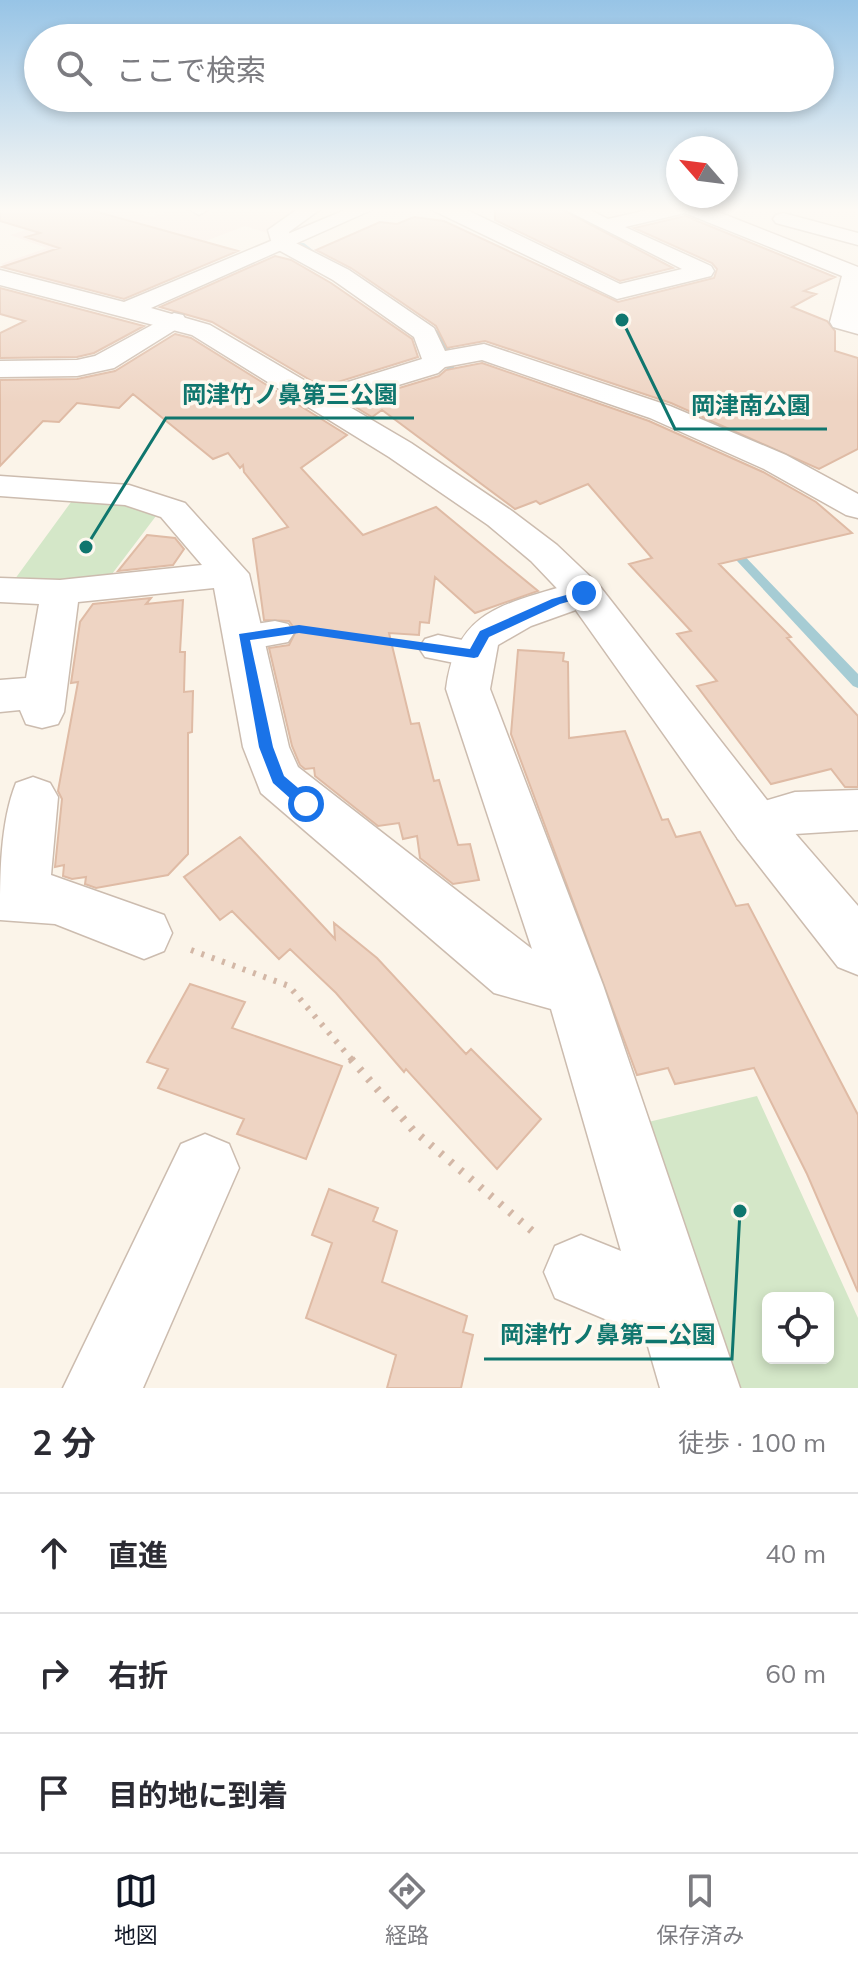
<!DOCTYPE html>
<html lang="ja">
<meta charset="utf-8">
<style>
body{margin:0;font-family:Mulish,"Noto Sans JP",sans-serif;background:#f2f2f3;color:#2b2b33}
.controls{position:absolute;right:24px;bottom:24px;display:grid;overflow:hidden;border-radius:12px;box-shadow:0 4px 12px #0003}
.controls button{width:72px;height:72px;display:grid;place-items:center;padding:0;border:0;border-bottom:2px solid #e1e1e2;background:#fff;color:#2b2b33;font:40px sans-serif}
.compass{position:absolute;left:666px;top:136px;width:72px;height:72px;border-radius:50%;background:#fff;box-shadow:0 4px 12px #0003;rotate:298deg}
.stop{position:absolute;width:24px;height:24px;margin:-18px;border:6px solid #1a73e8;border-radius:50%;background:#fff}
.stop.end{background:#1a73e8;border-color:#fff;box-shadow:0 2px 8px #0008}
.list{margin:0;padding:0;list-style:none}
h2{display:flex;justify-content:space-between;align-items:center;height:104px;margin:0;padding:0 32px;font-size:34px}
h2 small{font-size:26px;font-weight:400;color:#7c7c81}
.list li{display:grid;grid-template-columns:52px 1fr auto;gap:24px;align-items:center;box-sizing:border-box;height:120px;padding:0 32px;border-top:2px solid #e1e1e2}
.list b{display:block;font-size:30px;white-space:nowrap}
.list em{font-size:26px;font-style:normal;color:#7c7c81}
.icon{flex:none;width:44px;height:44px;fill:none;stroke:currentColor;stroke-width:2;stroke-linecap:round;stroke-linejoin:round}
.map{position:relative;flex:none;width:858px;height:1388px;overflow:hidden}
.search{position:absolute;background:#fff;box-shadow:0 4px 12px #0003;left:24px;right:24px;top:24px;height:88px;display:flex;align-items:center;gap:20px;box-sizing:border-box;padding:0 28px;border-radius:44px;color:#7c7c81;font-size:30px}
.sheet{height:464px;background:#fff}
nav{display:flex;justify-content:space-around;align-items:center;box-sizing:border-box;height:112px;border-top:2px solid #e1e1e2;background:#fff;font-size:22px;color:#7c7c81}
nav a{display:grid;justify-items:center;gap:4px}
nav .on{color:#111827}
.map>svg:first-child{display:block}
</style>
<div class="map">
<svg width="858" height="1388" viewBox="0 0 858 1388">
<rect width="100%" height="100%" fill="#fbf4e9"/>
<path fill="#fae6de" d="M96,208H116L151,217L180,208L209,213L223,208H307L267,233L245,226L77,290L40,281L1,264L47,248L10,235Z"/>
<path fill="#d4e7c8" fill-rule="evenodd" d="M74,498L123,499L156,516L109,578L12,583Z
M757,1096L858,1318V1388H734L640,1124ZM768,1298H828V1358H768Z"/>
<g fill="none" stroke-linecap="round" stroke-linejoin="round">
<path fill="#a6ccd4" fill-rule="evenodd" d="M300,243H304L323,258V260H319L300,245Z
M420,321H426C442,333 454,347 454,368L469,376V380H463L447,371C444,350 438,338 420,325Z
M729,543L733,544L858,674V688L853,686L725,548L723,546Z"/>
</g>
<path fill="#eed4c3" stroke="#dfbba5" stroke-width="2" d="M0,208H83L238,251L124,299L2,267L59,248L26,237L40,233L0,221Z
M495,208H559L673,268L620,281L495,220Z
M685,216L835,277L804,291L816,294L792,307L827,321L835,331V351L858,358V449L819,469L671,403L485,341L447,348L436,326L351,268L316,250L380,222L397,224L414,217L444,221L618,302L714,278L717,269L712,263L634,228Z
M275,256L291,260L331,283L412,339L418,357L322,387L212,322L160,307Z
M0,288L144,326L94,353L77,357L0,358V333L25,321L0,314Z
M175,334L191,338L347,435L301,468L363,535L436,507L538,591L475,613L435,577L429,623L420,622L419,635L389,633L411,724L419,723L434,781L439,780L458,845L470,844L479,880L453,884L420,858L417,836L403,839L399,823L378,826L315,776L314,768L305,769L300,765L292,746L269,648L289,645L296,631L289,621L264,620L253,539L288,527L244,472L243,465L240,468L228,453L213,459L133,394L119,408L77,403L59,422L43,421L0,466V380L77,379L115,371Z
M482,363L649,421L763,472L816,502L852,533L719,564L791,637L787,638L858,716V787H845L831,769L771,784L697,686L717,681L677,634L691,631L629,564L652,558L588,484L540,504L536,501L515,509L382,410L372,417L349,403L439,376L446,370Z
M147,535L175,538L184,549L173,565L118,571Z
M151,598L146,604L183,600L180,652H185L184,692L193,691L192,732L188,733V854L168,875L96,888L85,884L86,877L72,879L63,876L64,865L55,867L62,799L58,791L78,682L71,683L80,622L93,604Z
M518,650L564,653L563,661L568,662L569,738L625,731L662,820L668,819L676,837L700,832L736,906L748,904L858,1115V1292L807,1174L754,1068L675,1084L668,1068L637,1075L511,734Z
M240,837L335,939L334,923L377,958L466,1054L471,1049L541,1119L497,1169L406,1069L404,1072L336,993L290,949L279,959L232,911L220,920L184,877Z
M190,984L245,1002L232,1028L342,1066L306,1159L237,1134L244,1119L158,1088L168,1069L147,1062Z
M329,1189L378,1208L373,1221L397,1231L382,1282L467,1316L463,1332L473,1335L461,1388H387L396,1355L306,1318L332,1243L312,1235Z"/>
<g fill="none" stroke-linecap="round" stroke-linejoin="round">
<g stroke="#ccbcaf" stroke-width="3">
<path id="pedestrian" d="M275,621L288,624L294,633L288,642L244,650L231,646L225,637L231,628Z
M438,635L487,645L493,654L487,663L474,667L425,657L419,648L425,639Z"/>
</g>
<g stroke="#ccbcaf" stroke-width="3">
<path id="minor" d="M187,208H208L209,209L199,215Z
M299,208H322L289,232L290,240L349,270L434,328L445,351L484,344L670,406L786,455L858,494V518L846,515L764,469L650,418L482,360L445,367L438,373L326,407H306L302,401L306,395L422,359L414,337L333,280L273,247L268,230Z
M428,208L465,209L620,284L682,269L562,208H586L608,219L656,208H708L858,267V334L833,327L830,322L842,276L685,213L625,227L711,266L714,271L711,276L617,299Z
M783,213L858,233V245L776,223L773,219L776,215Z
M174,313L183,315L186,320L183,325L114,368L77,376L0,377V361L77,360L95,356Z
M0,476L129,485L185,503L249,574L289,747L298,767L532,949L446,689C456,610 503,605 570,584L584,581L598,584L603,593L598,602L531,626L498,645L490,689L603,985L740,1388H660L645,1336L555,1298L544,1272L555,1246L581,1235L621,1251L551,1009L494,993L261,793L243,747L214,588L78,602L64,712L58,724L42,728L26,724L20,710L0,712V680L26,678L39,604L0,602V578L60,580L202,565L161,517L125,505L0,496Z
M33,777L50,783L58,797L51,875L164,915L172,933L164,951L144,959L55,924L0,920C0,876 0,823 16,783Z
M858,790V830L795,834L756,845L738,839L731,824L738,809L795,792Z
M205,1134L229,1144L239,1168L143,1388H63L181,1144Z"/>
</g>
<g stroke="#ccbcaf" stroke-width="3">
<path id="tertiary" d="M350,208H376L151,308L210,325L411,443L512,511L557,545L598,584L774,809L858,906V975L838,967L738,839L570,602L531,561L488,525L389,457L192,335L0,285V270L124,302Z"/>
</g>
<path stroke="#d3b7a6" stroke-width="5" stroke-dasharray="2 6" stroke-linecap="butt" d="M313,631L402,643"/>
<path stroke="#d3b7a6" stroke-width="6" stroke-dasharray="3 8" stroke-linecap="butt" d="M191,950L289,986L353,1061"/>
<path stroke="#d3b7a6" stroke-width="8" stroke-dasharray="3 10" stroke-linecap="butt" d="M351,1059L413,1130L538,1236"/>
<use href="#pedestrian" fill="#fff" fill-rule="evenodd"/>
<use href="#minor" fill="#fff" fill-rule="evenodd"/>
<use href="#tertiary" fill="#fff" fill-rule="evenodd"/>
</g>
<linearGradient id="sky" x2="0" y2="1"><stop stop-color="#97c4e6"/><stop offset="0.52" stop-color="#fdfaf5"/><stop offset="1" stop-color="#fdfaf5" stop-opacity="0"/></linearGradient>
<rect width="858" height="403" fill="url(#sky)"/>
<path fill="#1a73e8" d="M584,590L590,593L588,596L560,604L489,637L478,657L474,658L299,633L250,640L273,747L284,776L311,799V808H301L273,783L259,747L239,634L299,625L470,649L480,631L552,599Z"/>
<path fill="none" stroke="#0f766e" stroke-width="3" d="M86 547L166 418H414M622 320L675 429H827M740 1211L732 1359H484"/>
<g fill="#0f766e" stroke="#fdf8ef" stroke-width="3">
<circle cx="86" cy="547" r="8"/>
<circle cx="622" cy="320" r="8"/>
<circle cx="740" cy="1211" r="8"/>
</g>
<g font-size="24" text-anchor="middle" font-weight="bold" fill="#0f766e" stroke="#fdf8ef" stroke-width="7" stroke-linejoin="round" paint-order="stroke">
<text x="290" y="403">岡津竹ノ鼻第三公園</text>
<text x="751" y="414">岡津南公園</text>
<text x="608" y="1343">岡津竹ノ鼻第二公園</text>
</g>
</svg>
<div class="controls">
<button><svg class="icon" aria-label="locate" viewBox="0 0 24 24"><circle cx="12" cy="12" r="6"/><path d="M12 2v4M12 18v4M2 12h4M18 12h4"/></svg></button>
</div>
<svg class="compass" viewBox="-18 -18 36 36"><path d="M0-13l5 13h-10z" fill="#e53935"/><path d="M0 13l5-13h-10z" fill="#7c7c81"/></svg>
<div class="stop" style="left:306px;top:804px"></div>
<div class="stop end" style="left:584px;top:593px"></div>
<div class="search"><svg class="icon" aria-label="search" viewBox="0 0 24 24"><circle cx="10" cy="10" r="6"/><path d="M15 15l6 6"/></svg>ここで検索</div>
</div>
<section class="sheet">
<h2>2 分<small>徒歩 · 100 m</small></h2>
<ul class="list">
<li><svg class="icon" aria-label="ahead" viewBox="0 0 24 24"><path d="M12 20V5M6 11l6-6 6 6"/></svg><div><b>直進</b></div><em>40 m</em></li>
<li><svg class="icon" aria-label="right" viewBox="0 0 24 24"><path d="M7 20v-9h11M14 6l5 5-5 5"/></svg><div><b>右折</b></div><em>60 m</em></li>
<li><svg class="icon" aria-label="arrive" viewBox="0 0 24 24"><path d="M6 21V4h12l-3 4 3 4H6"/></svg><div><b>目的地に到着</b></div></li>
</ul>
</section>
<nav>
<a class="on"><svg class="icon" aria-label="map" viewBox="0 0 24 24"><path d="M3 6l6-2 6 2 6-2v14l-6 2-6-2-6 2zM9 4v14M15 6v14"/></svg>地図</a>
<a><svg class="icon" aria-label="directions" viewBox="0 0 24 24"><path d="M12 3l9 9-9 9-9-9zM9 14v-3h6M13 9l2 2-2 2"/></svg>経路</a>
<a><svg class="icon" aria-label="saved" viewBox="0 0 24 24"><path d="M7 4h10v16l-5-4-5 4z"/></svg>保存済み</a>
</nav>
